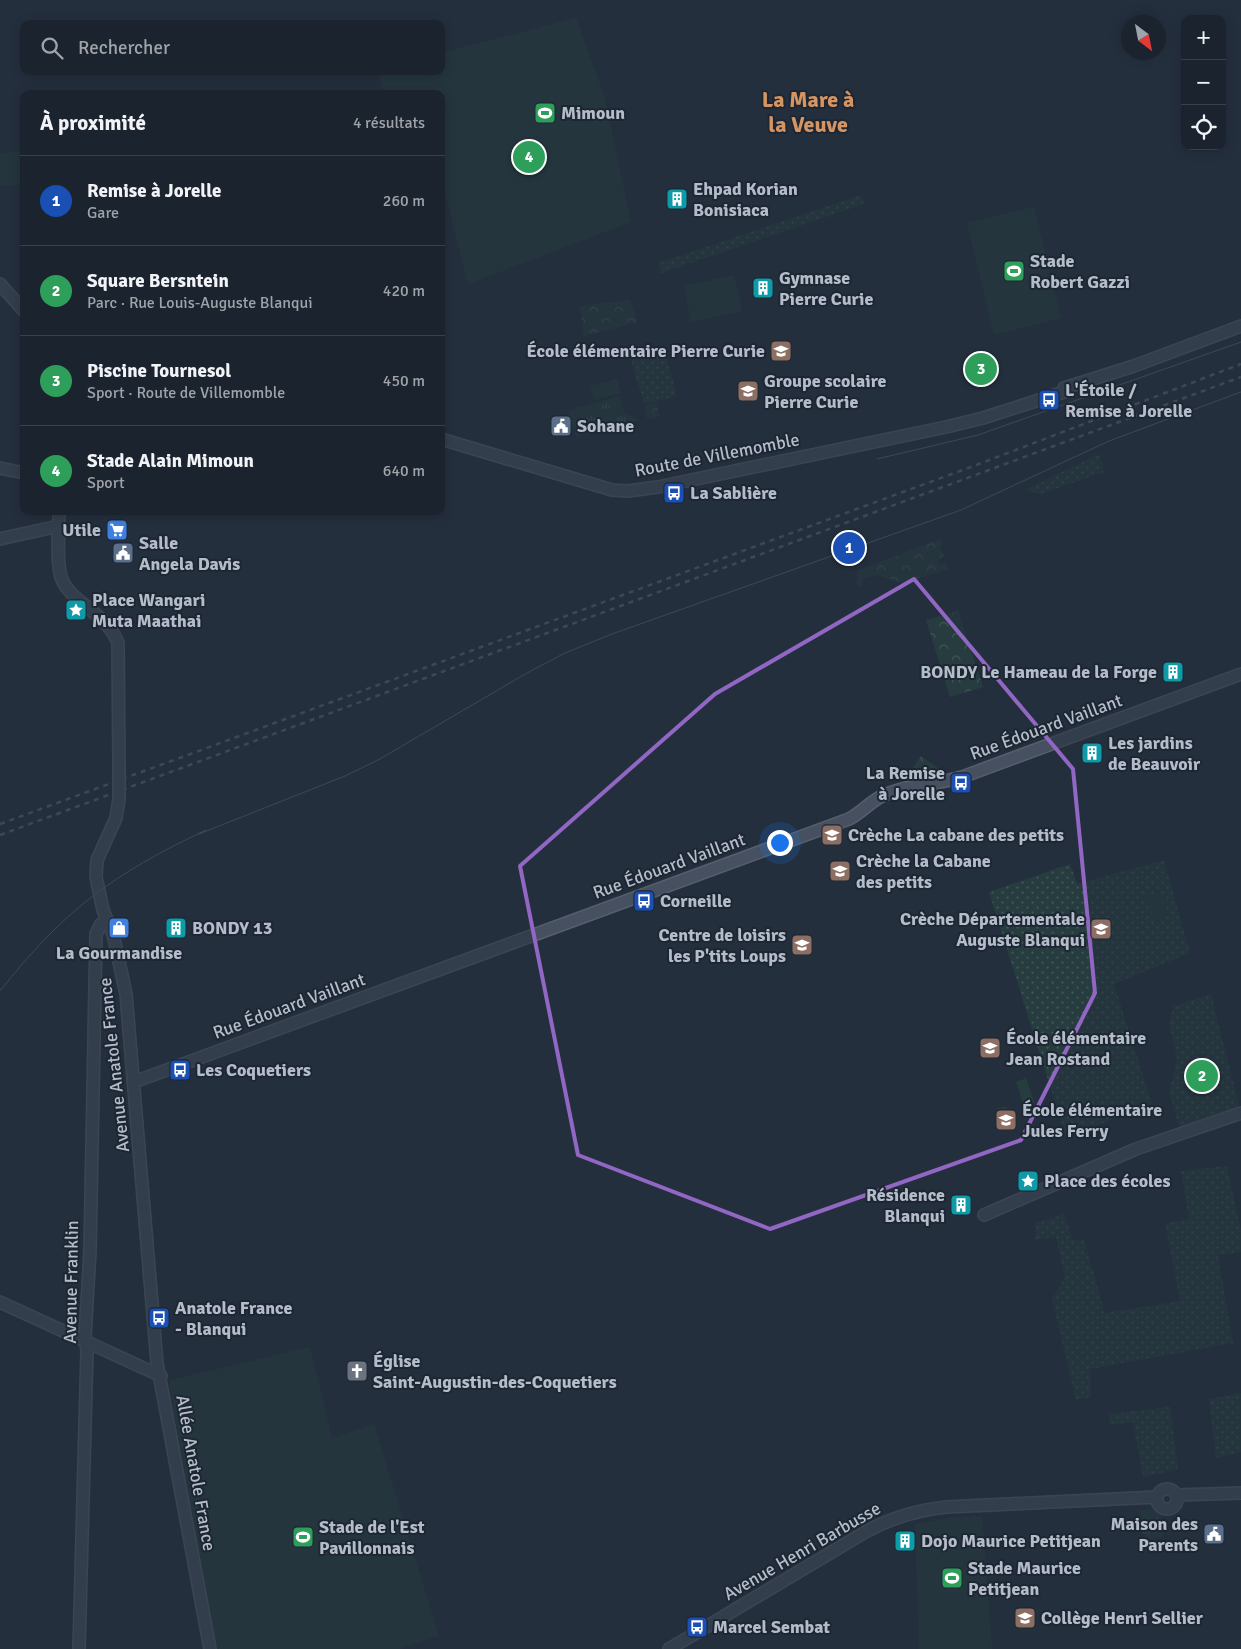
<!DOCTYPE html>
<html lang="fr">
<meta charset="utf-8">
<style>
body{margin:0;font-family:Signika,sans-serif;background:#282f3a;color:#f1f3f6}
.controls{position:absolute;right:15px;top:15px;display:grid;overflow:hidden;border-radius:10px;box-shadow:0 2px 12px #0003}
.controls button{width:45px;height:45px;display:grid;place-items:center;padding:0;border:0;border-bottom:1px solid #39404a;background:#1b232e;color:#f1f3f6;font:25px sans-serif}
.compass{position:absolute;left:1121px;top:15px;width:45px;height:45px;border-radius:50%;background:#1b232e;box-shadow:0 2px 12px #0003;rotate:148deg}
.you{position:absolute;left:779px;top:842px;width:18px;height:18px;margin:-12px;border:4px solid #fff;border-radius:50%;background:#1a73e8;box-shadow:0 0 0 8px #1a73e833}
.badge{display:grid;place-items:center;width:32px;height:32px;border-radius:50%;background:#8ab4f8;color:#fff;font-size:16px;font-weight:700}
.pin{position:absolute;translate:-50% -50%;border:2px solid #fff;box-shadow:0 1px 5px #0006}
.list{margin:0;padding:0;list-style:none}
h2{display:flex;justify-content:space-between;align-items:center;height:65px;margin:0;padding:0 20px;font-size:21px}
h2 small{font-size:16px;font-weight:400;color:#a0a4aa}
.list li{display:grid;grid-template-columns:32px 1fr auto;gap:15px;align-items:center;box-sizing:border-box;height:90px;padding:0 20px;border-top:1px solid #39404a}
.list b{display:block;font-size:19px;white-space:nowrap}
.list p{margin:0;font-size:16px;white-space:nowrap;color:#a0a4aa}
.list em{font-size:16px;font-style:normal;color:#a0a4aa}
.icon{flex:none;width:28px;height:28px;fill:none;stroke:currentColor;stroke-width:2;stroke-linecap:round;stroke-linejoin:round}
.map{position:relative;flex:none;width:1241px;height:1649px;overflow:hidden}
.search{position:absolute;background:#1b232e;box-shadow:0 2px 12px #0003;left:20px;top:20px;width:425px;height:55px;display:flex;align-items:center;gap:12px;box-sizing:border-box;padding:0 18px;border-radius:10px;color:#a0a4aa;font-size:19px}
.panel{position:absolute;background:#1b232e;box-shadow:0 2px 12px #0003;left:20px;top:90px;width:425px;height:425px;border-radius:10px}
.map>svg:first-child{display:block}
</style>
<div class="map">
<svg width="1241" height="1649" viewBox="0 0 1241 1649">
<defs>
<pattern id="grass-tufts" width="24" height="20" patternUnits="userSpaceOnUse" patternTransform="scale(1.25)"><rect width="24" height="20" fill="#263c3f"/><path d="M3 7l-1-3M5 7V3M7 7l1-3M15 17l-1-3M17 17v-4M19 17l1-3" fill="none" stroke="#435659"/></pattern>
<pattern id="park-crowns" width="20" height="18" patternUnits="userSpaceOnUse" patternTransform="scale(1.25)"><rect width="20" height="18" fill="#263c3f"/><path d="M2 6a3 3 0 1 1 6 0M12 15a3 3 0 1 1 6 0" fill="none" stroke="#435659"/></pattern>
<pattern id="garden-dots" width="8" height="8" patternUnits="userSpaceOnUse" patternTransform="scale(1.25)"><rect width="8" height="8" fill="#263c3f"/><path d="M2 2h.1M6 6h.1" fill="none" stroke="#435659" stroke-width="1.8" stroke-linecap="round"/></pattern>
</defs>
<rect width="100%" height="100%" fill="#242f3e"/>
<path fill="url(#grass-tufts)" d="M619,396L624,413L640,420L576,437L568,411Z
M1139,1510H1151L1160,1514L1161,1518L1141,1529Z
M1163,1521L1165,1531L1162,1537L1148,1539L1142,1532L1148,1530L1151,1534L1157,1526L1156,1523Z"/>
<path fill="url(#park-crowns)" d="M630,300L637,322L584,336L580,306Z
M656,403L660,416L647,419L644,406Z
M940,539L942,545L939,546L944,556L938,560L940,564L946,563L948,569L902,583L877,575L864,578L861,586L857,585V571Z
M958,611L983,687L950,697L926,620Z
M921,756L947,774L918,779L912,776V769Z"/>
<path fill="url(#garden-dots)" d="M861,195L864,204L661,273L658,263Z
M665,351L677,396L644,404L631,360Z
M1099,454L1104,472L1040,494L1025,490Z
M1164,860L1190,953L1114,984L1152,1104L1066,1137L989,892L1070,864L1077,884Z
M1211,994L1240,1110L1180,1130L1169,1092L1177,1059L1169,1024L1173,1007Z
M1227,1166L1241,1230V1252L1218,1255L1233,1343L1090,1369L1091,1397L1076,1400L1052,1299L1065,1277L1056,1237L1035,1240L1036,1223L1064,1214L1073,1240H1084L1105,1313L1180,1301L1165,1223L1189,1220L1181,1171Z
M1241,1393V1452L1216,1458L1209,1399Z
M1170,1407L1178,1469L1143,1477L1133,1422L1110,1425L1109,1414Z"/>
<path fill="#263c3f" d="M576,18L604,95L631,222L468,284L441,178V94H384L378,71H441V53Z
M24,151V185L0,186V153Z
M1034,207L1061,318L994,335L967,223Z
M734,275L742,311L691,322L684,286Z
M617,379L621,393L594,400L590,386Z
M1159,892L1168,916L1155,921L1146,896Z
M1026,1078L1035,1104L1024,1107L1016,1082Z
M1006,1106L1013,1127L1003,1130L997,1109Z
M310,1347L332,1438L374,1424L439,1636L399,1649H217L169,1385L170,1380Z
M982,1516L992,1649H919L915,1524L952,1517Z"/>
<g fill="none" stroke-linecap="round" stroke-linejoin="round">
<g stroke="#565f6c" stroke-width="14">
<path id="secondary" d="M0,284L24,311
M1064,388L1134,366L1241,326
M441,439L612,490L628,491L658,487L946,427L983,418L1064,392L1069,388
M0,468L24,473
M59,511C59,530 56,560 61,577C69,602 106,612 118,643L119,767
M0,539L59,526
M119,799L116,818L97,860L96,877L103,910L113,934L126,994L157,1363L210,1649
M134,1082L849,819C861,813 870,802 882,796C907,784 936,785 962,777L1241,674
M984,1215L1136,1149L1241,1113
M0,1302L161,1376
M1157 1499a10 10 0 1 1 20 0a10 10 0 1 1-20 0Z
M1177,1495L1241,1493
M79,1649L87,1351L85,1337L90,1251L96,934L101,924L108,922
M669,1649L867,1531C893,1517 918,1510 947,1507L1157,1497"/>
</g>
<use href="#secondary" stroke="#465061" stroke-width="11"/>
<path stroke="#5a6575" stroke-width="1" d="M877,459L978,435L1241,342
M0,991C64,910 113,874 206,830L199,834L345,776L378,760L527,673L565,653L612,634L961,510L1109,441L1241,392"/>
<path stroke="#5a6575" stroke-width="2.5" stroke-dasharray="5 5" stroke-linecap="butt" d="M0,824L971,467L1241,364
M0,835L1241,377"/>
<g stroke="#565f6c" stroke-width="14" stroke-linecap="butt">
<path id="secondary-bridge" d="M119,799V767"/>
</g>
<use href="#secondary-bridge" stroke="#465061" stroke-width="11"/>
</g>
<path d="M0 0H1241V1649H0ZM914,579L1073,769L1095,993L1021,1140L770,1229L578,1155L520,866L715,694Z" fill="#242f3e" fill-opacity=".55" fill-rule="evenodd"/>
<path fill="none" stroke="#9266c3" stroke-width="4" stroke-linejoin="round" d="M914,579L1073,769L1095,993L1021,1140L770,1229L578,1155L520,866L715,694Z"/>
<defs>
<g id="stadium-square" transform="scale(1.125)"><rect x="-9" y="-9" width="18" height="18" rx="4" fill="#2e9e5b" stroke="#1d2633"/><path d="M0-5a6.5 5 0 1 0 0 10a6.5 5 0 1 0 0-10ZM-3.5-1.8h7v3.6h-7Z" fill="#fff"/></g>
<g id="building-square" transform="scale(1.125)"><rect x="-9" y="-9" width="18" height="18" rx="4" fill="#0f9aa8" stroke="#1d2633"/><path d="M-4-6H4V6H1V3H-1V6H-4ZM-2.5-4.3h1.7v1.8h-1.7ZM.8-4.3h1.7v1.8H.8ZM-2.5-1h1.7V.8h-1.7ZM.8-1h1.7V.8H.8Z" fill="#fff"/></g>
<g id="school-square" transform="scale(1.125)"><rect x="-9" y="-9" width="18" height="18" rx="4" fill="#8d6e63" stroke="#1d2633"/><path d="M0-5L7-2L0 1L-7-2ZM-4 1L0 2.5L4 1V4Q0 6-4 4Z" fill="#fff"/></g>
<g id="bus-square" transform="scale(1.125)"><rect x="-9" y="-9" width="18" height="18" rx="4" fill="#1a4fb4" stroke="#1d2633"/><path d="M-5-6H5V4H4V6H2V4H-2V6H-4V4H-5ZM-3.5-4V0h7V-4ZM-3.5 1.2v1.5H-2V1.2ZM2 1.2v1.5H3.5V1.2Z" fill="#fff"/></g>
<g id="civic-square" transform="scale(1.125)"><rect x="-9" y="-9" width="18" height="18" rx="4" fill="#5c6f8a" stroke="#1d2633"/><path d="M-.6-6.5H3V-4.5H.6V-3L4-1V1h2V6H-6V1h2V-1L-.6-3ZM-1.2 2.5V6h2.4V2.5Z" fill="#fff"/></g>
<g id="supermarket-square" transform="scale(1.125)"><rect x="-9" y="-9" width="18" height="18" rx="4" fill="#3f7fe0" stroke="#1d2633"/><path d="M-6-5.5h2.5l.6 2H6L4.5 2H-2.5L-4.4-4H-6ZM-1.5 3.2a1.3 1.3 0 1 0 .1 0ZM3 3.2a1.3 1.3 0 1 0 .1 0Z" fill="#fff"/></g>
<g id="sight-square" transform="scale(1.125)"><rect x="-9" y="-9" width="18" height="18" rx="4" fill="#0f9aa8" stroke="#1d2633"/><path d="M0-6L1.8-2.2L6-1.7L2.9 1.2L3.7 5.4L0 3.3L-3.7 5.4L-2.9 1.2L-6-1.7L-1.8-2.2Z" fill="#fff"/></g>
<g id="shop-square" transform="scale(1.125)"><rect x="-9" y="-9" width="18" height="18" rx="4" fill="#3f7fe0" stroke="#1d2633"/><path d="M-5-2.5h2.3a2.7 3.5 0 0 1 5.4 0H5L5.5 6h-11ZM-1.5-2.5h3a1.5 2.3 0 0 0-3 0Z" fill="#fff"/></g>
<g id="church-square" transform="scale(1.125)"><rect x="-9" y="-9" width="18" height="18" rx="4" fill="#6b7280" stroke="#1d2633"/><path d="M-1.2-6h2.4v3.5h3.3v2.4h-3.3V6h-2.4V-.1h-3.3v-2.4h3.3Z" fill="#fff"/></g>
</defs>
<g fill-rule="evenodd">
<use href="#stadium-square" x="545" y="113"/>
<use href="#building-square" x="677" y="199"/>
<use href="#stadium-square" x="1014" y="271"/>
<use href="#building-square" x="763" y="288"/>
<use href="#school-square" x="781" y="351"/>
<use href="#school-square" x="748" y="391"/>
<use href="#bus-square" x="1049" y="400"/>
<use href="#civic-square" x="561" y="426"/>
<use href="#bus-square" x="674" y="493"/>
<use href="#supermarket-square" x="117" y="530"/>
<use href="#civic-square" x="123" y="553"/>
<use href="#sight-square" x="76" y="610"/>
<use href="#building-square" x="1173" y="672"/>
<use href="#building-square" x="1092" y="753"/>
<use href="#bus-square" x="961" y="783"/>
<use href="#school-square" x="832" y="835"/>
<use href="#school-square" x="840" y="871"/>
<use href="#bus-square" x="644" y="901"/>
<use href="#shop-square" x="119" y="928"/>
<use href="#building-square" x="176" y="928"/>
<use href="#school-square" x="1101" y="929"/>
<use href="#school-square" x="802" y="945"/>
<use href="#school-square" x="990" y="1048"/>
<use href="#bus-square" x="180" y="1070"/>
<use href="#school-square" x="1006" y="1120"/>
<use href="#sight-square" x="1028" y="1181"/>
<use href="#building-square" x="961" y="1205"/>
<use href="#bus-square" x="159" y="1318"/>
<use href="#church-square" x="357" y="1371"/>
<use href="#civic-square" x="1214" y="1534"/>
<use href="#stadium-square" x="303" y="1537"/>
<use href="#building-square" x="905" y="1541"/>
<use href="#stadium-square" x="952" y="1578"/>
<use href="#school-square" x="1025" y="1618"/>
<use href="#bus-square" x="697" y="1627"/>
</g>
<g text-anchor="middle" stroke-width="4" stroke-linejoin="round" paint-order="stroke">
<g font-size="18" font-weight="bold" fill="#b4bcc9" stroke="#1d2633" text-anchor="start">
<text x="561" y="119">Mimoun</text>
<text x="693" y="195">Ehpad Korian<tspan x="693" dy="21">Bonisiaca</tspan></text>
<text x="1030" y="267">Stade<tspan x="1030" dy="21">Robert Gazzi</tspan></text>
<text x="779" y="284">Gymnase<tspan x="779" dy="21">Pierre Curie</tspan></text>
<text x="765" y="357" text-anchor="end">École élémentaire Pierre Curie</text>
<text x="764" y="387">Groupe scolaire<tspan x="764" dy="21">Pierre Curie</tspan></text>
<text x="1065" y="396">L'Étoile /<tspan x="1065" dy="21">Remise à Jorelle</tspan></text>
<text x="577" y="432">Sohane</text>
<text x="690" y="499">La Sablière</text>
<text x="101" y="536" text-anchor="end">Utile</text>
<text x="139" y="549">Salle<tspan x="139" dy="21">Angela Davis</tspan></text>
<text x="92" y="606">Place Wangari<tspan x="92" dy="21">Muta Maathai</tspan></text>
<text x="1157" y="678" text-anchor="end">BONDY Le Hameau de la Forge</text>
<text x="1108" y="749">Les jardins<tspan x="1108" dy="21">de Beauvoir</tspan></text>
<text x="945" y="779" text-anchor="end">La Remise<tspan x="945" dy="21">à Jorelle</tspan></text>
<text x="848" y="841">Crèche La cabane des petits</text>
<text x="856" y="867">Crèche la Cabane<tspan x="856" dy="21">des petits</tspan></text>
<text x="660" y="907">Corneille</text>
<text x="1085" y="925" text-anchor="end">Crèche Départementale<tspan x="1085" dy="21">Auguste Blanqui</tspan></text>
<text x="192" y="934">BONDY 13</text>
<text x="786" y="941" text-anchor="end">Centre de loisirs<tspan x="786" dy="21">les P'tits Loups</tspan></text>
<text x="119" y="959" text-anchor="middle">La Gourmandise</text>
<text x="1006" y="1044">École élémentaire<tspan x="1006" dy="21">Jean Rostand</tspan></text>
<text x="196" y="1076">Les Coquetiers</text>
<text x="1022" y="1116">École élémentaire<tspan x="1022" dy="21">Jules Ferry</tspan></text>
<text x="1044" y="1187">Place des écoles</text>
<text x="945" y="1201" text-anchor="end">Résidence<tspan x="945" dy="21">Blanqui</tspan></text>
<text x="175" y="1314">Anatole France<tspan x="175" dy="21">- Blanqui</tspan></text>
<text x="373" y="1367">Église<tspan x="373" dy="21">Saint-Augustin-des-Coquetiers</tspan></text>
<text x="1198" y="1530" text-anchor="end">Maison des<tspan x="1198" dy="21">Parents</tspan></text>
<text x="319" y="1533">Stade de l'Est<tspan x="319" dy="21">Pavillonnais</tspan></text>
<text x="921" y="1547">Dojo Maurice Petitjean</text>
<text x="968" y="1574">Stade Maurice<tspan x="968" dy="21">Petitjean</tspan></text>
<text x="1041" y="1624">Collège Henri Sellier</text>
<text x="713" y="1633">Marcel Sembat</text>
</g>
<g font-size="18" fill="#b4bcc9" stroke="#1d2633">
<text transform="translate(717 455) rotate(-11)" y="6">Route de Villemomble</text>
<text transform="translate(1046 727) rotate(-20)" y="6">Rue Édouard Vaillant</text>
<text transform="translate(669 866) rotate(-20)" y="6">Rue Édouard Vaillant</text>
<text transform="translate(289 1006) rotate(-20)" y="6">Rue Édouard Vaillant</text>
<text transform="translate(114 1065) rotate(-96)" y="6">Avenue Anatole France</text>
<text transform="translate(71 1282) rotate(-89)" y="6">Avenue Franklin</text>
<text transform="translate(196 1473) rotate(80)" y="6">Allée Anatole France</text>
<text transform="translate(802 1551) rotate(-30)" y="6">Avenue Henri Barbusse</text>
</g>
<g font-size="22" font-weight="bold" fill="#d59563" stroke="#1d2633">
<text x="808" y="107">La Mare à<tspan x="808" dy="25">la Veuve</tspan></text>
</g>
</g>
</svg>
<div class="controls">
<button>+</button>
<button>−</button>
<button><svg class="icon" aria-label="locate" viewBox="0 0 24 24"><circle cx="12" cy="12" r="6"/><path d="M12 2v4M12 18v4M2 12h4M18 12h4"/></svg></button>
</div>
<svg class="compass" viewBox="-18 -18 36 36"><path d="M0-13l5 13h-10z" fill="#e53935"/><path d="M0 13l5-13h-10z" fill="#a0a4aa"/></svg>
<div class="you"></div>
<div class="pin badge" style="left:849px;top:548px;background:#1a4fb4">1</div>
<div class="pin badge" style="left:1202px;top:1076px;background:#2e9e5b">2</div>
<div class="pin badge" style="left:981px;top:369px;background:#2e9e5b">3</div>
<div class="pin badge" style="left:529px;top:157px;background:#2e9e5b">4</div>
<div class="search"><svg class="icon" aria-label="search" viewBox="0 0 24 24"><circle cx="10" cy="10" r="6"/><path d="M15 15l6 6"/></svg>Rechercher</div>
<section class="panel">
<h2>À proximité<small>4 résultats</small></h2>
<ul class="list">
<li><span class="badge" style="background:#1a4fb4">1</span><div><b>Remise à Jorelle</b><p>Gare</p></div><em>260 m</em></li>
<li><span class="badge" style="background:#2e9e5b">2</span><div><b>Square Bersntein</b><p>Parc · Rue Louis-Auguste Blanqui</p></div><em>420 m</em></li>
<li><span class="badge" style="background:#2e9e5b">3</span><div><b>Piscine Tournesol</b><p>Sport · Route de Villemomble</p></div><em>450 m</em></li>
<li><span class="badge" style="background:#2e9e5b">4</span><div><b>Stade Alain Mimoun</b><p>Sport</p></div><em>640 m</em></li>
</ul>
</section>
</div>
